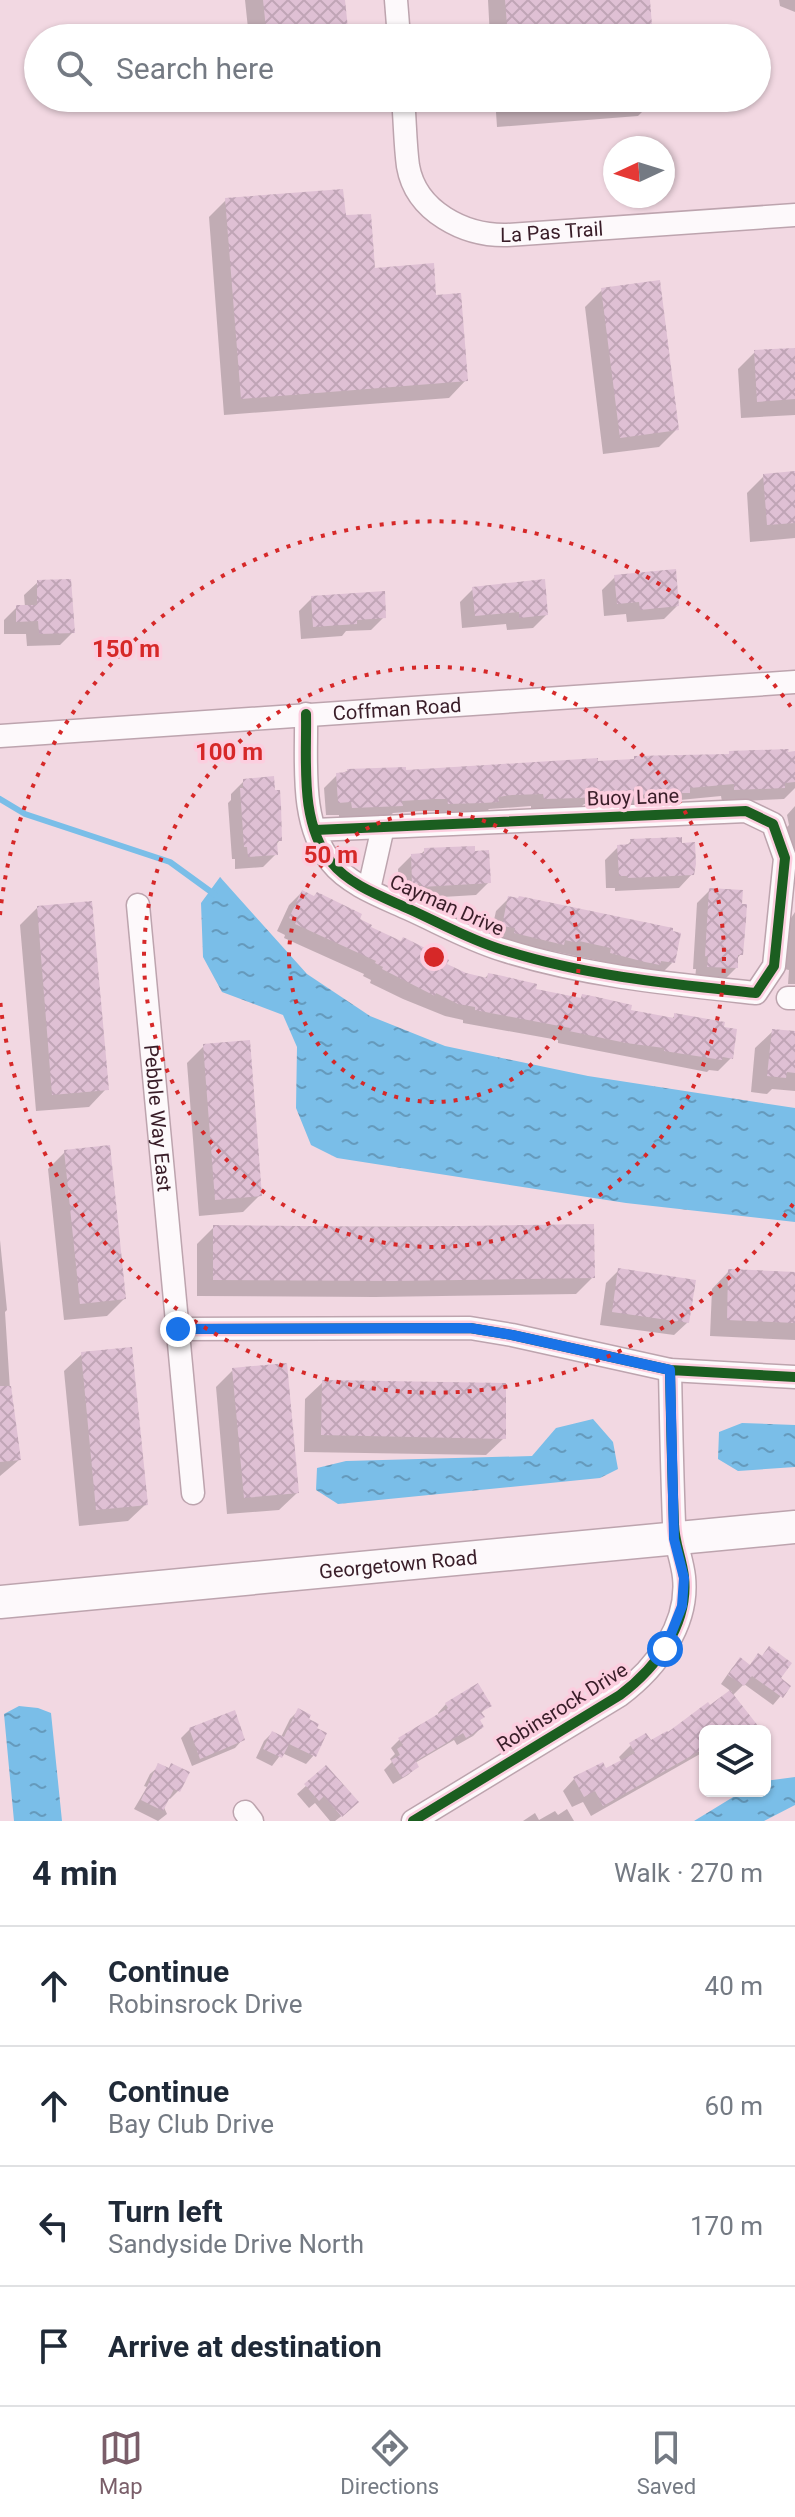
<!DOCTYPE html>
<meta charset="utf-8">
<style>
body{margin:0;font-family:Roboto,sans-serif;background:#f2f2f3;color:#1f2937}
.controls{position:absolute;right:24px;bottom:24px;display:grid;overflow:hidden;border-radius:12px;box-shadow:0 2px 6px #0004}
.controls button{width:72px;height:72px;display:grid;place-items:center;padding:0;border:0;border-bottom:2px solid #e0e1e3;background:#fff;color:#1f2937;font:40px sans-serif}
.compass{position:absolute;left:603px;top:136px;width:72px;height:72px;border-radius:50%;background:#fff;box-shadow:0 2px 6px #0004;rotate:266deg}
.stop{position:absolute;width:24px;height:24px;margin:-18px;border:6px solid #1a73e8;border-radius:50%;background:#fff}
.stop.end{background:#1a73e8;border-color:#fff;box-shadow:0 2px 8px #0008}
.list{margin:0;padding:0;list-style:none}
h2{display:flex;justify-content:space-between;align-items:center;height:104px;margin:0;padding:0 32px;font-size:34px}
h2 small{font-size:26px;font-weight:400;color:#747a83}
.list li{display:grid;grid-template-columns:52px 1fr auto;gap:24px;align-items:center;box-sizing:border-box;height:120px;padding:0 32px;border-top:2px solid #e0e1e3}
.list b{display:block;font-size:30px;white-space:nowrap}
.list p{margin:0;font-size:26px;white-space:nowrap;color:#747a83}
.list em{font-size:26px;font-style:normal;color:#747a83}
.icon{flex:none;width:44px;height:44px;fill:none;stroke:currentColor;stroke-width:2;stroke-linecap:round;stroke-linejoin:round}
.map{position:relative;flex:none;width:795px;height:1821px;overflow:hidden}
.search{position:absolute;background:#fff;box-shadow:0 2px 6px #0004;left:24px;right:24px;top:24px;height:88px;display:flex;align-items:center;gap:20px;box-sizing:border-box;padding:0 28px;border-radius:44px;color:#747a83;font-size:30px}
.sheet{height:584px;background:#fff}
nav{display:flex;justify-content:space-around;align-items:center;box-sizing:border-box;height:112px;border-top:2px solid #e0e1e3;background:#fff;font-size:22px;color:#747a83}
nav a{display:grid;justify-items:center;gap:4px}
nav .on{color:#7a5e69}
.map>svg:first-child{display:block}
</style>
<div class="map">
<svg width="795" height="1821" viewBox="0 0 795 1821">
<defs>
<pattern id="water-ripples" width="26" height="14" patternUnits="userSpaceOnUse" patternTransform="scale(2)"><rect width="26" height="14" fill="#7abee8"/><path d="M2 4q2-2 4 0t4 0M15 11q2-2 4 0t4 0" fill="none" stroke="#659abc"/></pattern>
<pattern id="building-cross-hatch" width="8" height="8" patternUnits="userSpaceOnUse" patternTransform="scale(2)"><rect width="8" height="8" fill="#dfc0d4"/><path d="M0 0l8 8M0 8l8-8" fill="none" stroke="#c0a5b6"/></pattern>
</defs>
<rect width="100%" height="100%" fill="#f2d8e2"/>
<path fill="url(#water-ripples)" d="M220,877L307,974L370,1016L445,1046L588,1076L795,1108V1222L626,1203L337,1158L311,1145L296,1108L297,1047L283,1015L222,992L203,957L201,903Z
M593,1419L613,1442L618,1469L600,1478L338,1504L316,1490L317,1468L346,1461L532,1456L556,1428Z
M742,1423L795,1425V1467L738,1471L718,1459L719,1432Z
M19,1706L38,1708L51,1713L62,1821H14L4,1714Z
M795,1777V1805L764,1821H694L743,1791H765V1781Z"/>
<path fill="#0003" d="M245,0H343L347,38H249Z
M488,0H648L651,38H490Z
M779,0H795V12L780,6Z
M495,98H655V99L638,116L497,127Z
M226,200L344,218L373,270L434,297L466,380L449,398L224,415L209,217Z
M602,290L677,429L659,447L603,454L585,307Z
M795,350V415L741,418L738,369L755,352Z
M795,473V538L750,542L747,493L764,476Z
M615,577L677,606L664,619L627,622L626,614L604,616L602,590Z
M38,582L73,632L60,645L27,646L26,634H4V620L17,607H25L24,595Z
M473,589L546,615L533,628L507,630L506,624L462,628L460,602Z
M312,598L384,617L371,630L346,631L342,636L301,639L299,611Z
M795,753V788L784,799L722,802L721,796L680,800L675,805L627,807L626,802L584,804L579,809L531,811V806L489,809L484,814L435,816V811H420L393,813L388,818L339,820V815H326L324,788L337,775L347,771L404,772Z
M244,781L280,840L276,845V854L263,867L235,869V859H232L228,803L231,800V794Z
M795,806V875L785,829L789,825L787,815Z
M631,841L692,874L679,888L615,891V888H606L605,860L618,847L626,846Z
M425,850L489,882L476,895L409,899L408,896H400L398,869L412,855H420Z
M710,890L741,954L736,960V968L723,981L695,979L696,969H693L697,903Z
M302,892L368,928L465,975L484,979L488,975L534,991L579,1000L583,996L629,1012L671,1020L675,1015L731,1058L718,1071L709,1070L707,1072L558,1043V1040L463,1023V1020L445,1016L403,999L370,983L371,980L363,976L364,974L284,938L285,935L277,931L289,905Z
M509,898L673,962L660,975L598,966L600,961L490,938L496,911Z
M37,908L106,1089L89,1107L36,1111L20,925Z
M795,912V984H788L789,970L784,969L789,921Z
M773,1031L795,1033V1091L772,1089L767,1094L751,1092L755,1048Z
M204,1046L260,1195L243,1212L199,1216L187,1063Z
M65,1152L124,1299L107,1316L64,1320L48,1169Z
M592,1226L593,1277L576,1294L375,1297L197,1296V1244L214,1227Z
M0,1240L7,1310L5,1312L12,1420L19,1460L0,1476Z
M619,1270L688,1322L674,1335L600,1325L606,1283Z
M729,1271L795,1274V1340L710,1336L712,1289Z
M82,1354L146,1504L128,1521L79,1526L64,1371Z
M233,1370L297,1493L279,1510L227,1514L216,1387Z
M323,1382L504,1438L486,1455L304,1452L305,1399Z
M759,1656L778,1679L789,1686L773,1705L744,1684L732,1696L751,1731H705L703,1758L700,1754L591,1816L583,1802L572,1807L563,1791L574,1779L602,1765L605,1771L622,1762L619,1757L631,1745L650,1743L709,1708L732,1692L721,1684L732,1668L740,1660L749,1666Z
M446,1704L489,1705L480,1714L478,1721L482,1727L473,1736L457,1745L454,1740L415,1763L417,1767L408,1775L393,1784L384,1770L392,1762L390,1759L395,1754L391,1748L400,1739L439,1716L438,1713Z
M298,1711L314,1755L306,1764L282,1753L272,1766L256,1758L264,1741L272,1733L281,1737L290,1719Z
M190,1729L243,1739L235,1748L192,1766L181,1738Z
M172,1765L178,1791L170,1799L157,1792L167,1814L158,1821L134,1809L147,1787L144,1786L150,1774L159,1766L167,1770Z
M326,1768L348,1811L335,1821H330L315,1803L309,1808L297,1794Z
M567,1809L574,1821H523L535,1813L539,1820L555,1811L558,1815Z"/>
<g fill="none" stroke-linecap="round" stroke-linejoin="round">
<path stroke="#7abee8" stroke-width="6" d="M0,799L25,814L170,862L214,894"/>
</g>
<path fill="url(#building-cross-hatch)" d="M263,0H345L349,38H267Z
M505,0H650L653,38H508Z
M343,189L346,215L371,214L375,268L434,263L436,295L461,293L468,381L241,399L225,198Z
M660,280L679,430L620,438L601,288Z
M795,348V399L757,402L754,350Z
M795,471V523L767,525L763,474Z
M676,569L679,606L640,610L639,602L617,604L614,575Z
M71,579L75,633L39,634L38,621L16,622V605H37V580Z
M545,579L548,615L519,618V612L475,616L472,587Z
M385,591L386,618L357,620V624L313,627L311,596Z
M789,749L788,752L795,751V782L785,783V788L734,790V784L690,788V793H675L639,795V790L594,792V797L579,798L544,799L543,794L512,795L498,797L499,802L483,803L448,804L447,799H434L402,801L403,806L352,808L351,802L338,803L336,773L347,772V769L406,767V770L598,758V761L634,759V756L729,754V751Z
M274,776L275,790H280L281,805L282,841H277L278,855L248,857L247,847H244L240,788H243V779Z
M682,837V843L695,842L696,864L694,875L628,878L627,876H619L617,845L631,844L630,839Z
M475,846V851L489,850L491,883L421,887V884H412L411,854L424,853V848Z
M709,888L743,890L742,904H747L746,920L743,955H738V968L707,967L708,957L705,956Z
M302,890L314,896L317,892L362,914L360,919L372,925L371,927L401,941L403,937L449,960L447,964L466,973L487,978L488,973L503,976L537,984L536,989L581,998L582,994L597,997L632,1005L631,1010L674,1018V1013L725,1022L724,1027L737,1029L733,1059L723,1057L722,1060L664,1051V1048L626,1043L569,1031L570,1028L475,1010V1007L458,1004L436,993L435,996L382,969L383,967L375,963L376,961L295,924L296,922L289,918Z
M508,896L518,898L519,896L673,928V931L681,933L675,963L661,961L660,965L645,962L610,953L611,948L579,941L578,943L565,940L564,945L514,933L515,928L502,926Z
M92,901L109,1090L52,1095L37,906Z
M772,1029L795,1031V1073L787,1072L786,1078L767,1076Z
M250,1040L262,1196L215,1200L203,1044Z
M110,1145L126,1299L80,1304L64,1150Z
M594,1224L595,1278L394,1281L213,1280V1225L394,1227Z
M618,1268L696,1280L689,1323L612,1312Z
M728,1269L795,1272V1323L727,1320Z
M132,1347L148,1505L96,1510L81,1352Z
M287,1363L299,1493L244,1498L232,1368Z
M322,1380L506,1383V1439L321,1435Z
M0,1386H11L21,1460L0,1462Z
M769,1646L792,1663L781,1678L791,1686L783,1698L752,1676L744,1686L728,1675L740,1657L750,1665L758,1653L762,1656Z
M478,1683L492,1706L481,1712L485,1717L480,1720L484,1727L466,1738L463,1733L416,1761L419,1767L402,1778L391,1760L400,1755L397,1749L403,1745L398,1738L448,1708L445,1703Z
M730,1690L762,1731H705V1748L603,1806L595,1791L584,1797L573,1777L603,1762L606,1768L635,1753L629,1743L646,1733L651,1740L667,1731L668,1732L708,1702L710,1705Z
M298,1708L311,1715L309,1719L319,1724L317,1728L327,1733L316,1757L289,1744L282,1758L263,1749L272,1731L284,1737Z
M235,1710L245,1740L200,1759L189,1728Z
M158,1763L169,1768L171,1763L190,1772L180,1792L174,1789L163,1811L141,1800Z
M326,1765L359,1802L342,1817L324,1796L319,1801L304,1784Z"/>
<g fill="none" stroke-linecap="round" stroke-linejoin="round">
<g stroke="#bda4ae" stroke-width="25">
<g id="street">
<path d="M396,0L399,38"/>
<path id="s1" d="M403,98C405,120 405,144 408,166C416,212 465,236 507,235L795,215"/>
<path d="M306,714C307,761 299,822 331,862C349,885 383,897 409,909C440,923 470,940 503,950C585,976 671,984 756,993L774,966L785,858L773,824L746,811L315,830"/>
<path id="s2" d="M0,736L795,682"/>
<path d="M369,889L383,827"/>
<path id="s3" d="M138,905L193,1493"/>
<path d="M788,998H795"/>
<path d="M178,1329L470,1328L512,1335L670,1370L795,1377"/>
<path d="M245,1812L252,1821"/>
<path d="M413,1821L620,1695C656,1668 689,1625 684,1577C682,1558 674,1542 674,1523C672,1472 671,1421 670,1370"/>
</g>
</g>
<g stroke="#bda4ae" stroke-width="35">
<g id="secondary">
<path id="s4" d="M0,1602L795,1527"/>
</g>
</g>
<use href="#street" stroke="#fdf9fb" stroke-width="22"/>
<use href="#secondary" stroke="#fdf9fb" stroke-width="32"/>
<g stroke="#fccedf" stroke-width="15">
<path id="cycleway" d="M306,714C307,761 299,822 331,862C349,885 383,897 409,909C440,923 470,940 503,950C585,976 671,984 756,993L774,966L785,858L773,824L746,811L315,830
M178,1329L470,1328L512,1335L670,1370L795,1377
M413,1821L620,1695C656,1668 689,1625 684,1577C682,1558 674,1542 674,1523C672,1472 671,1421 670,1370"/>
</g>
<use href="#cycleway" stroke="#1b5e20" stroke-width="10"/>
</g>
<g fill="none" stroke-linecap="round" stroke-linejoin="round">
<path stroke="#1a73e8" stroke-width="10" d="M178,1329L470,1328L512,1335L670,1370L674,1539L684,1578L682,1606L665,1649"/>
</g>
<g fill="none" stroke="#d62828" stroke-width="4" stroke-dasharray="4 8">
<circle cx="434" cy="957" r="145"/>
<circle cx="434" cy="957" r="290"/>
<path d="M793 1204A436 436 0 0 1 0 999M0 915A436 436 0 0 1 793 710"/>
</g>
<g text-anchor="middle" stroke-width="7" stroke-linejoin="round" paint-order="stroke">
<g font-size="20" fill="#391d28" stroke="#fccedf">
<text dy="7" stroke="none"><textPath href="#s1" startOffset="244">La Pas Trail</textPath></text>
<text dy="7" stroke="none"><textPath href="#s2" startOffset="398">Coffman Road</textPath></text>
<text transform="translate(633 797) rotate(-2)" y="7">Buoy Lane</text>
<text transform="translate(447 905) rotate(24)" y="7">Cayman Drive</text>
<text dy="7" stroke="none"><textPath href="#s3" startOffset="214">Pebble Way East</textPath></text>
<text dy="7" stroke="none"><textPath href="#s4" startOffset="400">Georgetown Road</textPath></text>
<text transform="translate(562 1707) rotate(-32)" y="7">Robinsrock Drive</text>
</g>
</g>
<circle cx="434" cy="957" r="12" fill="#d62828" stroke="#fccedf" stroke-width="4"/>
<g font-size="24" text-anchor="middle" font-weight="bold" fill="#d62828" stroke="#fccedf" stroke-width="7" stroke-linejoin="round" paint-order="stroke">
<text x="126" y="657">150 m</text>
<text x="229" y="760">100 m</text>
<text x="331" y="863">50 m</text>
</g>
</svg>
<div class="controls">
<button><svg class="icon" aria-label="layers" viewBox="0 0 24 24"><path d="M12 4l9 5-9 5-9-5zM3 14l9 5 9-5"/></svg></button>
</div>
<svg class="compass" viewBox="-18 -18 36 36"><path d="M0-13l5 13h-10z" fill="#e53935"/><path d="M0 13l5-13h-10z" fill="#747a83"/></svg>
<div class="stop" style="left:665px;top:1649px"></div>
<div class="stop end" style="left:178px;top:1329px"></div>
<div class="search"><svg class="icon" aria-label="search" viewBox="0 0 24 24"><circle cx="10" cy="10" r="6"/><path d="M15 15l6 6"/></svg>Search here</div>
</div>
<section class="sheet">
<h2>4 min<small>Walk · 270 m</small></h2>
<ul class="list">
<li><svg class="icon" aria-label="ahead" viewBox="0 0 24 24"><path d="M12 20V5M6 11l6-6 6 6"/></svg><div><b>Continue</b><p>Robinsrock Drive</p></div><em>40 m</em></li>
<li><svg class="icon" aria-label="ahead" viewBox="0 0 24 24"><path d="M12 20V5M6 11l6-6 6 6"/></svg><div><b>Continue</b><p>Bay Club Drive</p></div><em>60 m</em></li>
<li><svg class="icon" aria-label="left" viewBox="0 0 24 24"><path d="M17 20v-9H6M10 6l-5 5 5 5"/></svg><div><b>Turn left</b><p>Sandyside Drive North</p></div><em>170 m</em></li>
<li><svg class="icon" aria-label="arrive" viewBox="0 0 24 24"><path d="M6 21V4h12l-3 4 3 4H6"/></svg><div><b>Arrive at destination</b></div></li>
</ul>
</section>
<nav>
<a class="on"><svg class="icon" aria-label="map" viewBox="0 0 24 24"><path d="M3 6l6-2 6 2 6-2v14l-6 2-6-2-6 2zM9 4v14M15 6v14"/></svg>Map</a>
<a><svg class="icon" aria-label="directions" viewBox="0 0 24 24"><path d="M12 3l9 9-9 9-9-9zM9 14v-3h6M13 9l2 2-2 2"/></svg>Directions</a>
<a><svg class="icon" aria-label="saved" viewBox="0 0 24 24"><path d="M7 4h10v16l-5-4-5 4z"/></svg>Saved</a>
</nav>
